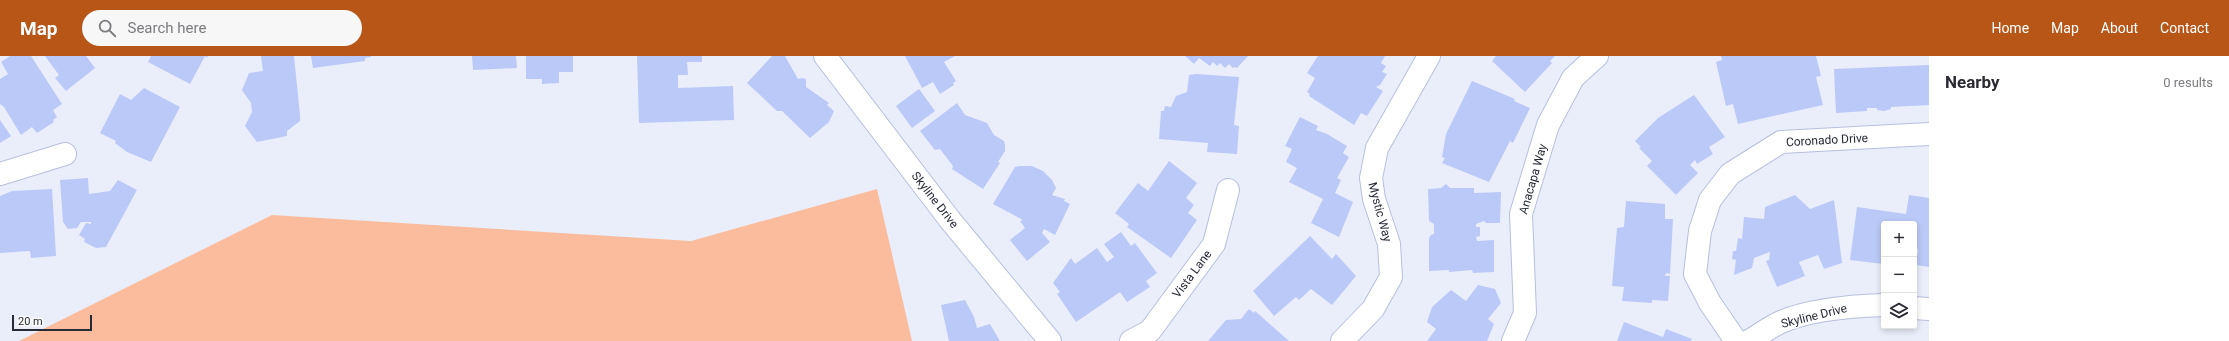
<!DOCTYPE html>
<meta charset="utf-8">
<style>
body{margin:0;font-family:Roboto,sans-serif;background:#f7f7f7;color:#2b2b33}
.controls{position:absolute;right:12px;bottom:12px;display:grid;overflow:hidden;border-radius:4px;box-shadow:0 2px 6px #0003}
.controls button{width:36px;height:36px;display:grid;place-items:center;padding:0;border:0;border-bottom:1px solid #e1e1e2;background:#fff;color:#2b2b33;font:20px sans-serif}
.scale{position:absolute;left:12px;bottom:10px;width:80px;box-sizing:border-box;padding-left:4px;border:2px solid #272b36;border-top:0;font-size:11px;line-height:14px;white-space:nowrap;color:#272b36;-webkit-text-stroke:3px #fcfcfc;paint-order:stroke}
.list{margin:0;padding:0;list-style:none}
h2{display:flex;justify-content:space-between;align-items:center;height:52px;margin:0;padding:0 16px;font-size:17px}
h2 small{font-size:13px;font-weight:400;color:#7c7c81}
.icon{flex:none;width:22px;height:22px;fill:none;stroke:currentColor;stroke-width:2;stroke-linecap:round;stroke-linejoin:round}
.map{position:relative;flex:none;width:1929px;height:285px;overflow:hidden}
header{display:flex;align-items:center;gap:24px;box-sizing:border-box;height:56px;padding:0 20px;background:#b85618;color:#fff}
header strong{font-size:19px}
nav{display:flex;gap:22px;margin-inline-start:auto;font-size:14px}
.search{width:280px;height:36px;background:#f7f7f7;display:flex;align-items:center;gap:10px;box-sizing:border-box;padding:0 14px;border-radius:22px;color:#7c7c81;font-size:15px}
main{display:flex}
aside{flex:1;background:#fff}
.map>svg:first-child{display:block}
</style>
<header>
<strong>Map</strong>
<div class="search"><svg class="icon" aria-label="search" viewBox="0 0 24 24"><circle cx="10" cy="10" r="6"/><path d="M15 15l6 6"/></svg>Search here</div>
<nav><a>Home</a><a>Map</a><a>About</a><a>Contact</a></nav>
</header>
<main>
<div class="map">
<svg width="1929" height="285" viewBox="0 0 1929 285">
<rect width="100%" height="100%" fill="#eaeefb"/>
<path fill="#fabc9d" d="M877,133L912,285H19L272,159L691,185Z"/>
<path fill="#bbc9f8" d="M10,0H31L62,48L53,54L57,61L53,64L54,66L37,77L32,71L21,79L4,51L0,48V23L8,18L1,6Z
M45,0H86L95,12L66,35L55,22L59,19Z
M151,0H208L207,2L205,0L190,28L148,6Z
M261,0H294L300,59V65L287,75V80L257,86L245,70L252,56L251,47L242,34L249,17L263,15Z
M311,0H371V1L365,2V5L313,12Z
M472,0H516L517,12L473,14Z
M526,0H573V16H559V27L542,28V23H526Z
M637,0H702V6H687L688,19H678V32L733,30L734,64L639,67Z
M772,0H785L798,23L802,22L806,23V31L829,47L827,49L834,55L829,66L810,82L782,55H777L747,27Z
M905,0H955L944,6L956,25L953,27L954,29L940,38L933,26L922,32Z
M1185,0H1248L1237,12L1235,11L1233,12L1229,8L1225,12L1220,7L1217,10L1213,6L1210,10L1199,2L1194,8Z
M1318,0H1385L1381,7L1386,10L1382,16L1387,18L1380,29L1376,31L1383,35L1367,60L1361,57L1354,69L1309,40L1310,38L1307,36L1315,22L1307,17Z
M1496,0H1555L1550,5L1552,7L1525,36L1492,5Z
M1721,0H1816L1821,20L1816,21L1823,49L1738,68L1733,48L1726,50L1716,6L1722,4Z
M1929,9V49L1891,51V53L1884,55L1877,54V52H1867V55L1836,57L1834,13Z
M1196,18L1239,21L1234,69L1239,70L1237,98L1207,96L1208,87L1159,83L1161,55H1164L1165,50L1171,51L1176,40L1187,36L1189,19Z
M1472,25L1515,43L1514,45L1530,52L1513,87L1510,85L1489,126L1442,107L1445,102L1442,101L1446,78Z
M144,32L180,51L151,106L127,96L115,87L116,85L100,77L120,38L131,44Z
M919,33L935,55L912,72L896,50Z
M1694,39L1725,81L1709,91L1713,98L1697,108L1695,104L1690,109L1698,117L1676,139L1647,110L1652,105L1639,92L1641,91L1635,85L1658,62Z
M957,47L965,59L987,67L994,79L1004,85L1005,89V95L998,106L1000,107L983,133L952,113L953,110L940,93L935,94L920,75Z
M1300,61L1318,70L1316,74L1327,78L1347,90L1343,97L1349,101L1337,122L1341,124L1335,137L1353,146L1339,181L1311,167L1323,143L1289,126L1297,112L1286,106L1292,93L1285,90Z
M0,64L11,80L0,87Z
M1169,105L1197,127L1186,142L1194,149L1188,157L1197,164L1171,202L1127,171L1129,168L1115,157L1138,127L1148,135Z
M1019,110H1032L1043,115L1052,124L1056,132L1052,139L1065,143L1064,145L1070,148L1055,179L1044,173L1042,177L1050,186L1027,205L1010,184L1025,172L1020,165L1023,164L993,148L1015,111Z
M88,122L89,138L110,135L118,124L137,134L106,191L96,192L84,186L85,183L79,179L86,167L91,168V166H81L77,172L68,173L63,166L60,124Z
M1446,128L1450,132H1474V137L1501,136L1500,167H1486L1484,165L1476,168V171H1480V180L1476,181L1477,185L1494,184V216L1473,217L1472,214L1449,216V214L1429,215V182L1431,179L1434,178V168L1429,165L1428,133L1441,132Z
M52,133L56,200L31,202L30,195L0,197V140L12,135Z
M1795,139L1810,153L1834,144L1842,207L1824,213L1818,199L1799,206L1805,220L1777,231L1766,205L1769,204L1770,196L1754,202L1752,212L1734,219L1736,204L1732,203L1733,195H1736L1738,182L1742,183L1744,161L1764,163L1765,151Z
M1909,139L1929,142V211L1916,209L1918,193H1916L1914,200V168H1884L1883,208L1850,204L1857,151L1906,158Z
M1626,145L1665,148V163H1673L1670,218L1666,217L1665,220H1670L1668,245L1652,244V247L1622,245L1624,231L1612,230L1617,172L1624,171Z
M1121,176L1131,190L1135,187L1157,217L1146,225L1150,231L1127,246L1120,236L1076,266L1057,238L1060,236L1053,227L1071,202L1075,208L1097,192L1107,206L1114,201L1104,188Z
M1310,180L1332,203L1336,198L1356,220L1332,249L1311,233L1299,244L1296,241L1274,260L1253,235Z
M1478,229L1495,233L1501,247L1488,263L1494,268L1487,285H1427L1436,273L1427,266L1432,251L1451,234L1466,245Z
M965,244L974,261L977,272L990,268L1000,285H949L941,249Z
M1249,253L1254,257L1255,255L1289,285H1208L1226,264L1241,263Z
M1624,266L1663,281L1666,273L1692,283L1691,285H1617Z"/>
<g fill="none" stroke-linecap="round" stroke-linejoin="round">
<g stroke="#b6bfdd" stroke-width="24">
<path id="street" d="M0,118L65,98
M1131,285L1150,275L1214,188L1228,134
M1342,285L1373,253L1391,221L1389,188L1374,143L1371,122L1377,92L1429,0
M1513,285L1525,257L1521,158L1548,69L1573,22L1597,0
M1736,285L1710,247L1695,218L1700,175L1710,144L1730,118L1781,86L1929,78"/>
</g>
<g stroke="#b6bfdd" stroke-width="24">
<path id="secondary" d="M825,0L950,164L1050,285
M1914,252L1929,253
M1749,285C1759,279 1770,271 1781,266C1811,253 1851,250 1884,249"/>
</g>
<use href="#street" stroke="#fff" stroke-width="22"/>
<use href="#secondary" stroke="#fff" stroke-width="22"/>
</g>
<g text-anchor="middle" stroke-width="3" stroke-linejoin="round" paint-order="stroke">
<g font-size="12" fill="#272b36" stroke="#fcfcfc">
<text transform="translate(1827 84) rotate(-3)" y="4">Coronado Drive</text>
<text transform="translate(1533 123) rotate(-74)" y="4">Anacapa Way</text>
<text transform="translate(935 144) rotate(52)" y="4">Skyline Drive</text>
<text transform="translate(1380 156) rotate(75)" y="4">Mystic Way</text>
<text transform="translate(1192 218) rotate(-53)" y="4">Vista Lane</text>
<text transform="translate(1814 260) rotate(-14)" y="4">Skyline Drive</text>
</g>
</g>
</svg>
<div class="controls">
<button>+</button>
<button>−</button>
<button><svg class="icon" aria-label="layers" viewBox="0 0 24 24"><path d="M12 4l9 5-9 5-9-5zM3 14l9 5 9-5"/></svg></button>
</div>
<div class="scale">20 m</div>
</div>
<aside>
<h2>Nearby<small>0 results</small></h2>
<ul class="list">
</ul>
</aside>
</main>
